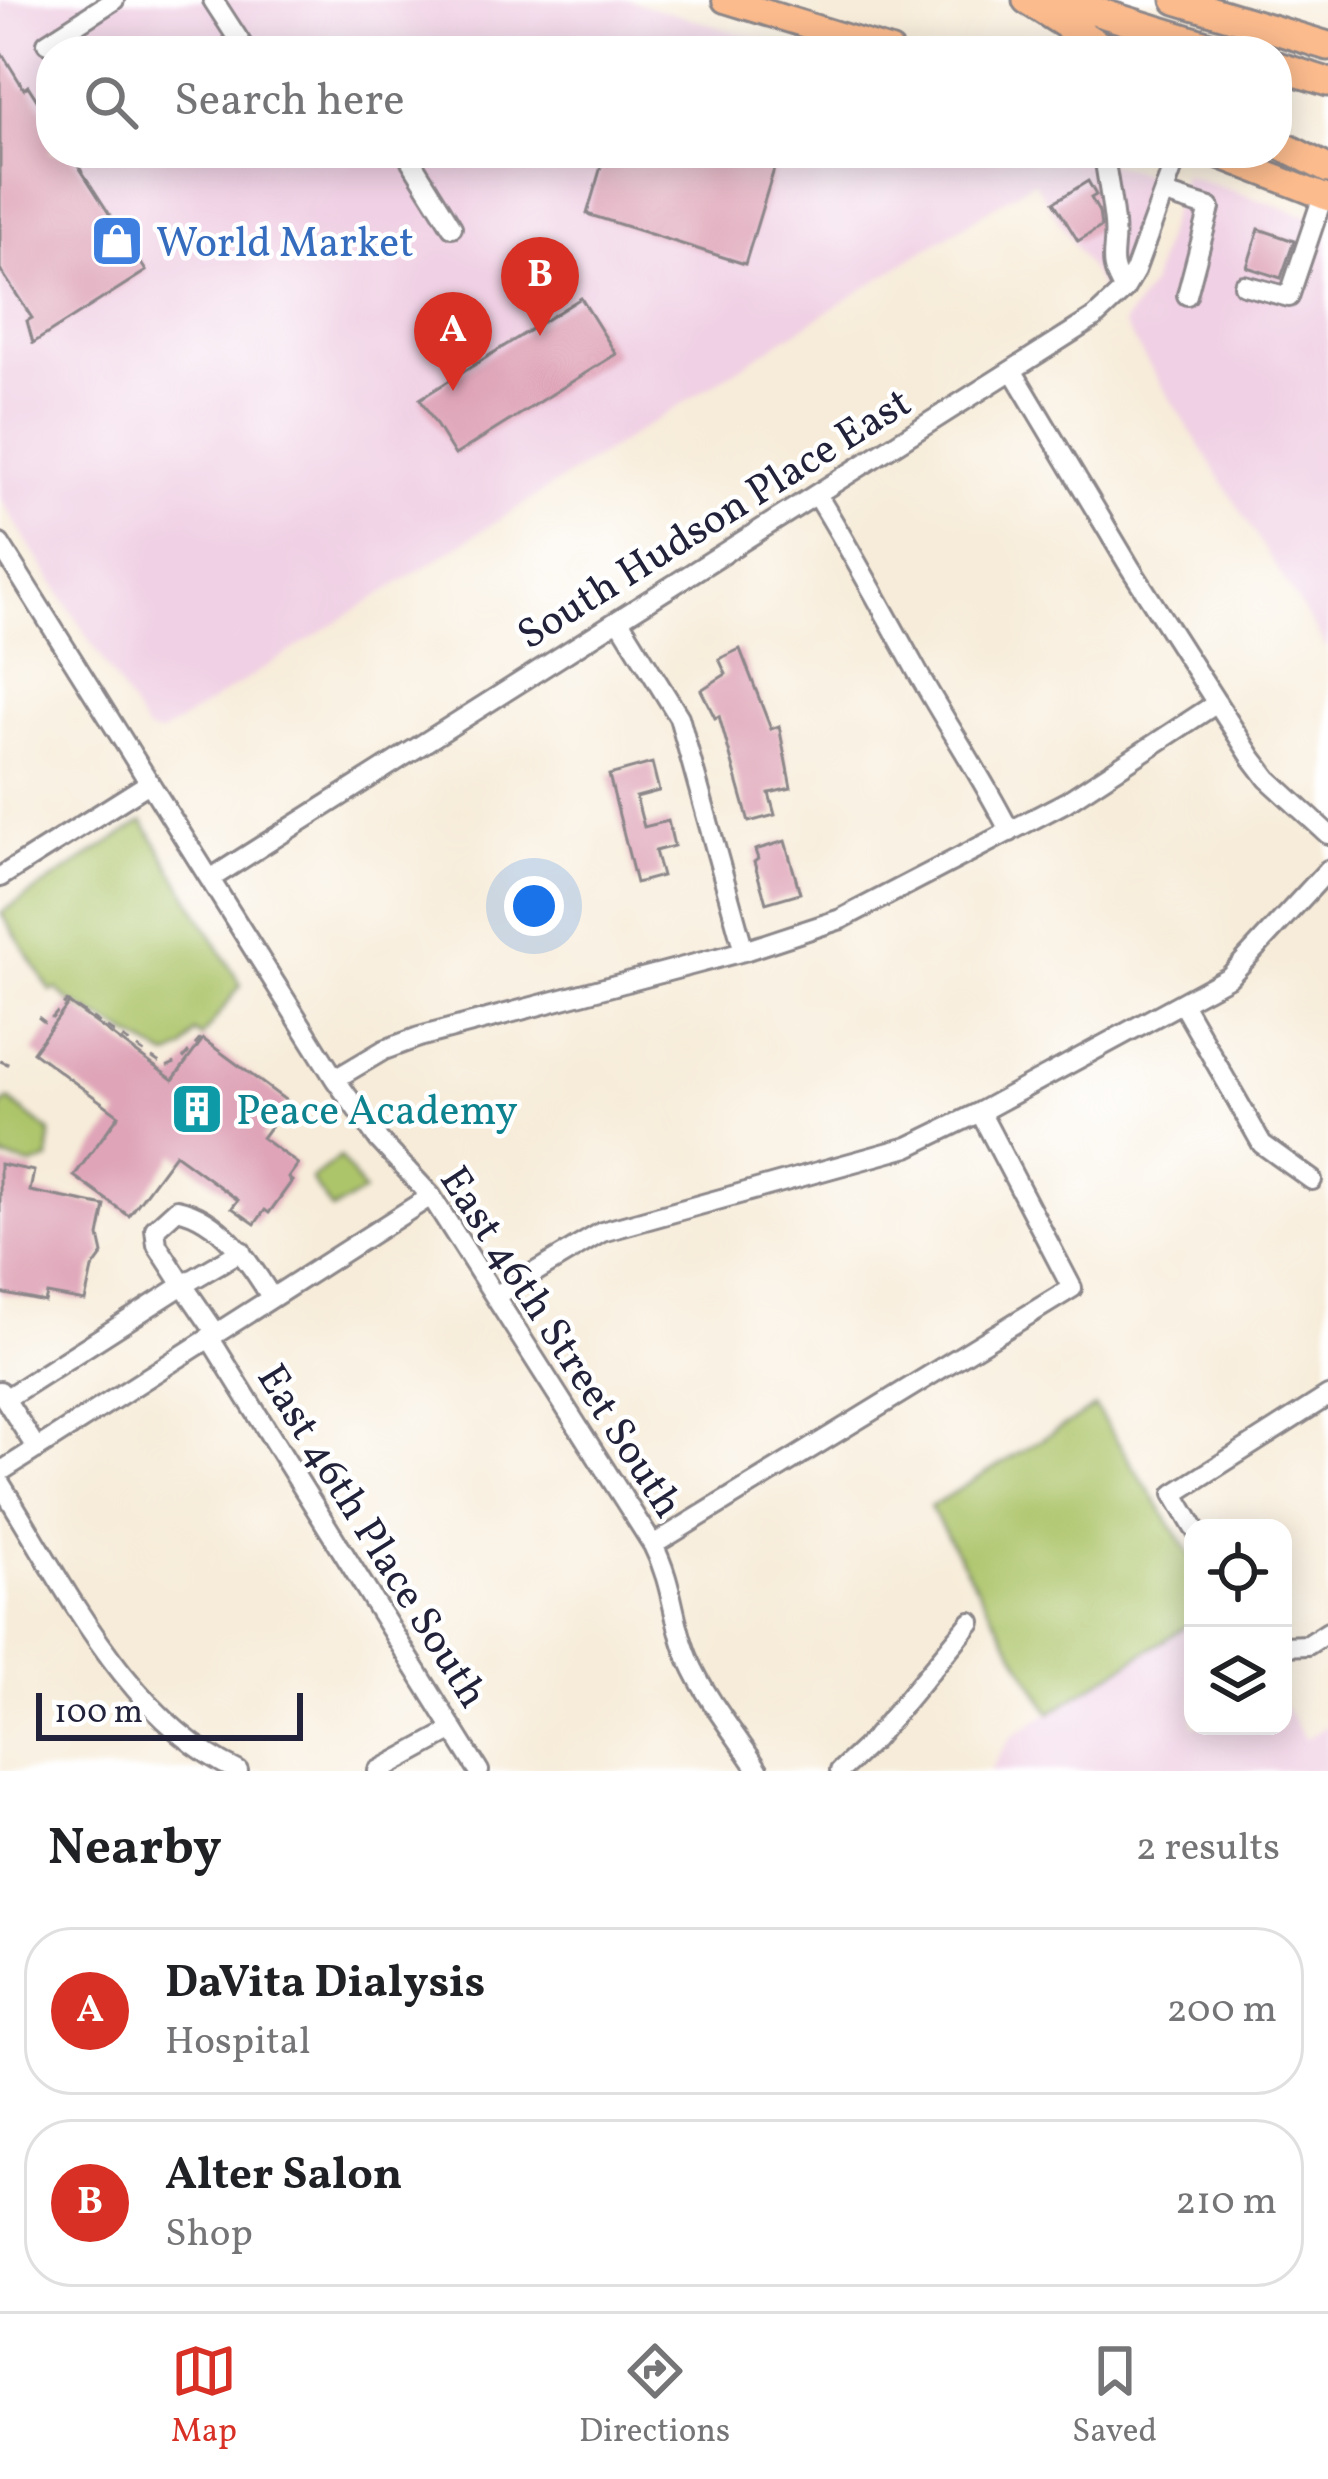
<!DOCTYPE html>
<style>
body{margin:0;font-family:Vollkorn,serif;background:#f6f6f6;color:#202124}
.controls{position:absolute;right:36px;bottom:36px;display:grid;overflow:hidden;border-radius:24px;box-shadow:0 6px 30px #0003}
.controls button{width:108px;height:108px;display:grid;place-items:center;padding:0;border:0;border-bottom:3px solid #e0e0e0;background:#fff;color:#202124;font:60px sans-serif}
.scale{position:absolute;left:36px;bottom:30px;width:267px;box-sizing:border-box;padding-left:12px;border:6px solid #22223b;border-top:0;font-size:33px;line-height:42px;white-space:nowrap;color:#22223b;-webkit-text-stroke:9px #fff;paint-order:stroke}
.you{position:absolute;left:534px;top:906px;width:42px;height:42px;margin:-30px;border:9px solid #fff;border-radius:50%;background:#1a73e8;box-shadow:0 0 0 18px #1a73e833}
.badge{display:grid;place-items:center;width:78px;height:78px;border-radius:50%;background:#d93025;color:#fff;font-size:39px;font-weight:700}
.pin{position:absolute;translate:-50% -99px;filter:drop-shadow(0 3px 6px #0008)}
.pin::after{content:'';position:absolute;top:63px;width:42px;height:36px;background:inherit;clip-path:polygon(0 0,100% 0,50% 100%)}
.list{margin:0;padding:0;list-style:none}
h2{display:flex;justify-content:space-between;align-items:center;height:156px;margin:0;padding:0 48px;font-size:51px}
h2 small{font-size:39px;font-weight:400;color:#757577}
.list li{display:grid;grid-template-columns:78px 1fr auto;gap:36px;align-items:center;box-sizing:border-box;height:168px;margin:0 24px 24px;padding:0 24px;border:3px solid #e0e0e0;border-radius:48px}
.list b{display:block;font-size:45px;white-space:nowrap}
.list p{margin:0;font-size:39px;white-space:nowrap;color:#757577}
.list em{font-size:39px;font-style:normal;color:#757577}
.icon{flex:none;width:66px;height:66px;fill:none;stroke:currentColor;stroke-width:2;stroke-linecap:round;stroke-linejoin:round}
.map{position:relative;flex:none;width:1328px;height:1771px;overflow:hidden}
.search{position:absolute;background:#fff;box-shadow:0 6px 30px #0003;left:36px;right:36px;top:36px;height:132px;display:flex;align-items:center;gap:30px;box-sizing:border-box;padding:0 42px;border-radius:48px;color:#757577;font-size:45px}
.sheet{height:540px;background:#fff}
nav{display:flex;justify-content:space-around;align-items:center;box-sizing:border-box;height:168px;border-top:3px solid #e0e0e0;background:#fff;font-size:33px;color:#757577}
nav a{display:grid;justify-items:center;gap:6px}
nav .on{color:#d93025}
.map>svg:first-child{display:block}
</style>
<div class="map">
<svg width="1328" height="1771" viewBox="0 0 1328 1771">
<rect width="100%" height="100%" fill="#fff"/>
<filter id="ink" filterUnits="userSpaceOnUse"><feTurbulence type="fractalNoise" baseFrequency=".00833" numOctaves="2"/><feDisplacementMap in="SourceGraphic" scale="24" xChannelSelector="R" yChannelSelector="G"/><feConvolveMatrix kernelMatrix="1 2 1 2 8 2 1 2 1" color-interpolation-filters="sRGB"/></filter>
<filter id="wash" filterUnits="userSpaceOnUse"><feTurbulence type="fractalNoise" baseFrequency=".004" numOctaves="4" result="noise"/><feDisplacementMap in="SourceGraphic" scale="48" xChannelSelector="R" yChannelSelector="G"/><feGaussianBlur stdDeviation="2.7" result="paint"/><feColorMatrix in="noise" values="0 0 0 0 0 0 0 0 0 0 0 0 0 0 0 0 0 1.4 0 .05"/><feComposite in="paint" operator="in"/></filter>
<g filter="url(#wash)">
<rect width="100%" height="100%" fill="#f7ecd9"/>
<path fill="#f0d0e4" d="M0,0H628L799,51H51V153H1076L1151,176L1124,265L1103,291L1034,181L160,734L147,731L0,498Z
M1183,174L1328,223V650L1123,324L1151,285Z
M1193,1622V1726H1283V1703L1305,1739L1328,1725V1771H990L1011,1737Z"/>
<path fill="#adc56b" stroke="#687453" stroke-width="3" d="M143,821L241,985L202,1037L195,1032L184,1049L168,1057L67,999L57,989L51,991L1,913Z
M9,1100L50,1132L49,1160L32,1165L0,1157V1107Z
M340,1157L364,1192L332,1210L311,1179Z
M1095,1407L1193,1559V1622L1050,1713L930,1507Z"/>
<g id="blocks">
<path fill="#dfa4b8" d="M0,50L24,89L28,86L51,122V153H70L146,271L33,343L27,321L32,318L0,269Z
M605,153H779L745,264L587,214Z
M1088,181L1096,195L1091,198L1099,212L1101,227L1078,241L1054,202Z
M1259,229L1294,241L1281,278L1247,267Z
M581,298L616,354L455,455L420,399Z
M740,649L771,729L779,726L791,788L769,793L775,815L749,822L719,716L715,718L701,690L726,674L719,659Z
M652,763L659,791L636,797L644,827L668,821L674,846L655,851L662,876L636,883L609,775Z
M785,841L800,893L766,903L754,862L758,859L755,850Z
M69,1003L173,1080L203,1039L288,1102L262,1138L298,1164L288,1178L292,1181L269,1213L265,1210L255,1224L232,1208L238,1200L175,1154L129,1216L74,1176L119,1115L33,1052Z
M0,1164L34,1171L30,1191L105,1206L99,1236L103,1254L92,1269L85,1301L47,1294L45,1302L0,1293Z"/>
</g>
</g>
<g filter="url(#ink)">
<use href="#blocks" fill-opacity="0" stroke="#8c878a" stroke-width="3"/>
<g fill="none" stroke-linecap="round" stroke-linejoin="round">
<g stroke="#8c878a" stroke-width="24">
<path id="minor" d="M213,0L246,51
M47,43L114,0
M406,153L452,227
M1108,153L1105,162C1108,182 1112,203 1114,223C1117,255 1105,259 1124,290
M1165,194L1210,208L1187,295
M1244,285L1289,297L1323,196
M1012,370L1131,569L1252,758L1268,779L1328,834
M817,495C851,550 881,607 913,664C944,721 981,774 1010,832
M0,544L335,1079L379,1140L431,1196L653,1545C674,1586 672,1621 689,1660C706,1699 736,1735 759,1771
M619,620L679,717L744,951
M0,877L149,783
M210,879L1094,318L1124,290L1135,271L1178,153
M1183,1005L1262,1144L1312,1180
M335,1079L384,1050L419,1037L744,951L841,919L1066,802L1217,703
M495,1296L602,1232L908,1147L980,1112L1229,977L1328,870
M216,1333L183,1285L241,1251
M209,1337L479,1771
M0,1391L37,1449
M5,1399L183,1285L157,1245L155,1229L177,1209C220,1218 250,1262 271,1297
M0,1472L431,1196
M0,1483C64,1584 127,1719 238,1771
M1194,1528L1174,1494L1328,1396
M653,1545L1072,1288L980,1112
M1283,1646L1308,1645L1328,1632
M378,1771L453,1730
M840,1771L874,1739L971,1622"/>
</g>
<g stroke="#8c878a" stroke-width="30">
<path id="major" d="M725,0L891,51
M1213,153L1328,198"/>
</g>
<g stroke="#8c878a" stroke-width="33">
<path id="highway" d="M1027,0L1108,51
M1058,0L1226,51
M1176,0L1328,46
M1277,66L1328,82
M1277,143L1328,169"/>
</g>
<path stroke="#8c878a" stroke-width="3" stroke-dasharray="9 9" stroke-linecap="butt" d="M38,1017L47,1024L67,1001L166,1067L182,1060L202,1037
M0,1061L13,1066"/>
<use href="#minor" stroke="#fff" stroke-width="18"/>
<use href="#major" stroke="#fbbb8d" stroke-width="24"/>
<use href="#highway" stroke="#fbbb8d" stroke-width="27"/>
</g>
</g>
<defs>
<g id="shop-square" transform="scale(2.7)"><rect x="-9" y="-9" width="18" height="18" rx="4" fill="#3f7fe0" stroke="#fff"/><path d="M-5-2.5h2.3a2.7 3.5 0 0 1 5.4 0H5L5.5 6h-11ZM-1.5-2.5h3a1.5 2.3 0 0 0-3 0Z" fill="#fff"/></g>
<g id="building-square" transform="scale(2.7)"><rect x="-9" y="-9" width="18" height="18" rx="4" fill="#0f9aa8" stroke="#fff"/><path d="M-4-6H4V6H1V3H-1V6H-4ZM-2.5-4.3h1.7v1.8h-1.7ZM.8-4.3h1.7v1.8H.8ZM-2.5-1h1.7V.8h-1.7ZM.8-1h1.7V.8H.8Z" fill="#fff"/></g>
</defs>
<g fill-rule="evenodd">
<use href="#shop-square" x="117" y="241"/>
<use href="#building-square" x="197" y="1109"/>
</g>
<g text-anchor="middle" stroke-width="9" stroke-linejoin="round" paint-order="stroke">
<g font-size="42" fill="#366cbe" stroke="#fff" text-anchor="start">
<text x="156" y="256">World Market</text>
</g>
<g font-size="42" fill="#22223b" stroke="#fff">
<text transform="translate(713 517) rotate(-32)" y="15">South Hudson Place East</text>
<text transform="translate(563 1341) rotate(57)" y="15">East 46th Street South</text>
<text transform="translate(374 1535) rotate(58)" y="15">East 46th Place South</text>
</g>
<g font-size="42" fill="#0d838f" stroke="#fff" text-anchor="start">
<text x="236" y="1124">Peace Academy</text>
</g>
</g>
</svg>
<div class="controls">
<button><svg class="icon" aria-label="locate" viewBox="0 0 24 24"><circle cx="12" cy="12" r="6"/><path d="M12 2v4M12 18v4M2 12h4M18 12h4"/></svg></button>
<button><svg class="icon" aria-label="layers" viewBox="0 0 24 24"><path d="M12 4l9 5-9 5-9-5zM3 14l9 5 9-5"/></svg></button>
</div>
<div class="scale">100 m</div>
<div class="you"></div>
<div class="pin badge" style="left:453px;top:391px">A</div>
<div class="pin badge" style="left:540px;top:336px">B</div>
<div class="search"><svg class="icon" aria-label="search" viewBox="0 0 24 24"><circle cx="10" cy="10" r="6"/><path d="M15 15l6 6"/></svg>Search here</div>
</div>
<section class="sheet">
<h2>Nearby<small>2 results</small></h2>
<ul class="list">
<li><span class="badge">A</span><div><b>DaVita Dialysis</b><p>Hospital</p></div><em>200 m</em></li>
<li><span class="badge">B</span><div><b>Alter Salon</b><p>Shop</p></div><em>210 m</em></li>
</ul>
</section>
<nav>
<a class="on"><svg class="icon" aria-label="map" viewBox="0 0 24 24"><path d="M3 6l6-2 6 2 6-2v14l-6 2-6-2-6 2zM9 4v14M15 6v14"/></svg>Map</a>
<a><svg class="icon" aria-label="directions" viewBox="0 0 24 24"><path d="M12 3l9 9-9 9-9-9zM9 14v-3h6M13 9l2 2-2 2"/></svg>Directions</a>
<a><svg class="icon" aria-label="saved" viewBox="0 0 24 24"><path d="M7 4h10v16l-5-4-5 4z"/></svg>Saved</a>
</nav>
